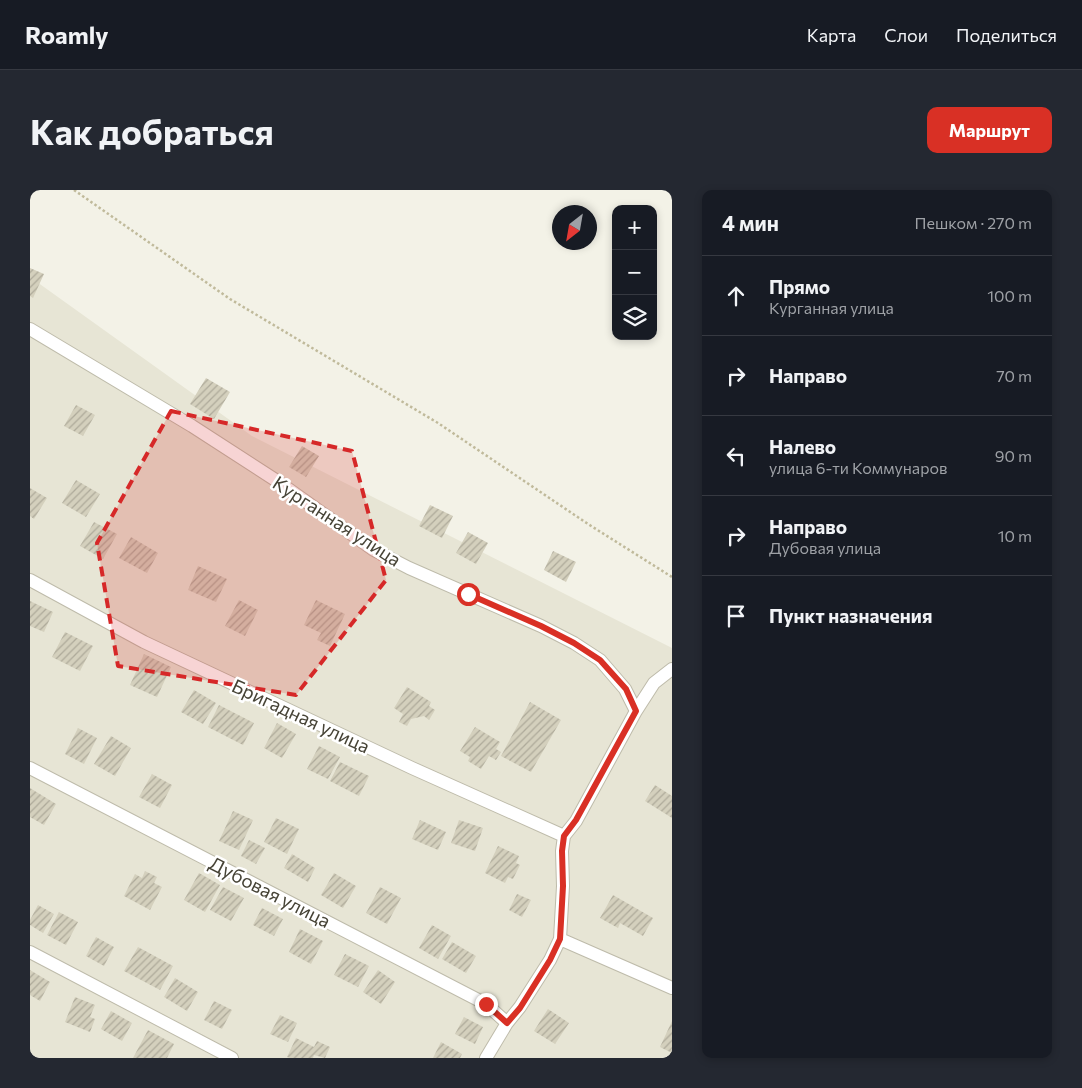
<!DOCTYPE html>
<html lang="ru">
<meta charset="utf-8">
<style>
body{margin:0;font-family:Commissioner,sans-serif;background:#242831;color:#f1f3f6}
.controls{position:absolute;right:15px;top:15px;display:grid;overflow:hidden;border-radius:10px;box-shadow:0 2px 8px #0003}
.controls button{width:45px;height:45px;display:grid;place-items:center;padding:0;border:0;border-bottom:1px solid #363941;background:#171b24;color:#f1f3f6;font:25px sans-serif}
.compass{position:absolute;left:522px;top:15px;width:45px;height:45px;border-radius:50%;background:#171b24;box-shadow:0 2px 8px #0003;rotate:211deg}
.stop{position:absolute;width:15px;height:15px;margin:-11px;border:4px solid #d93025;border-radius:50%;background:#fff}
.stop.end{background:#d93025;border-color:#fff;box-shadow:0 1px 5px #0008}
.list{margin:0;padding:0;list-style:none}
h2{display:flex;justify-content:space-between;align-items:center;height:65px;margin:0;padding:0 20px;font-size:21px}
h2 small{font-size:16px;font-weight:400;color:#9ea1a6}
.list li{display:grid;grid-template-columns:32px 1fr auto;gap:15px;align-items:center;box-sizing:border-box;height:80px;padding:0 20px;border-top:1px solid #363941}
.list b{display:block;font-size:19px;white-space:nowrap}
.list p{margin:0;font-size:16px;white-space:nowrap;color:#9ea1a6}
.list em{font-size:16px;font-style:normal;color:#9ea1a6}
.icon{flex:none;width:28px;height:28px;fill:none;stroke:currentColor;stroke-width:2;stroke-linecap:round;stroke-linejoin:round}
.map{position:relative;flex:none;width:642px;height:868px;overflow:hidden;border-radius:10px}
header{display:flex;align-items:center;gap:30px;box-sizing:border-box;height:70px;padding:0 25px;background:#171b24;border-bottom:1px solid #363941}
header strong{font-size:24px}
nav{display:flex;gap:28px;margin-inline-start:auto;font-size:18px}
.intro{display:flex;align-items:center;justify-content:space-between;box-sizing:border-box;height:120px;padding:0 30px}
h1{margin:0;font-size:35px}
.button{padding:12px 22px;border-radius:10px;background:#d93025;color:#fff;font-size:18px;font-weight:700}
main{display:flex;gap:30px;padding:0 30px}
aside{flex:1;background:#171b24;border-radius:10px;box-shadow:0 2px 8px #0003}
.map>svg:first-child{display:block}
</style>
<header>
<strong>Roamly</strong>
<nav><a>Карта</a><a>Слои</a><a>Поделиться</a></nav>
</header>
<div class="intro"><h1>Как добраться</h1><a class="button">Маршрут</a></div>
<main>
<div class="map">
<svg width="642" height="868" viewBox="0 0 642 868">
<defs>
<pattern id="building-hatch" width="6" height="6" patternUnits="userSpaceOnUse" patternTransform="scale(1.25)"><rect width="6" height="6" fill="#d4d0bd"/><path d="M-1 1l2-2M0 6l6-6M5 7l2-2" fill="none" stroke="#aeaa9a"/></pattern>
</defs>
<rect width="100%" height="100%" fill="#f3f2e7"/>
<path fill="#e7e5d5" d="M0,87L222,246L642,458V868H0Z"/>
<path fill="url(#building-hatch)" d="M0,78L14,84L3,108L0,106Z
M176,188L200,202L184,229L160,214Z
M46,215L65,225L53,246L34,236Z
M272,256L289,266L276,287L259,277Z
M46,290L70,304L56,327L32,313Z
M0,298L17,308L4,329L0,326Z
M400,315L423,326L412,348L389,336Z
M64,332L87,344L73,369L50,356Z
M438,342L458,353L446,374L426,363Z
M101,347L128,363L117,383L89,368Z
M523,361L546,372L536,392L514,380Z
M168,376L197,389L186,412L158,400Z
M209,410L228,420L215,446L195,436Z
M286,410L315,424L300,456L287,450L291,443L274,435Z
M0,411L23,422L14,442L0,436Z
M35,442L63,456L50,481L22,467Z
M114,464L141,477L127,507L100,495Z
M377,497L401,512L399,516L405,520L399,530L394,526L381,529L377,536L369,532L373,524L364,518Z
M164,500L186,513L173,534L151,522Z
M500,512L531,530L501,582L471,566Z
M189,515L224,533L213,555L178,537Z
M247,533L266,544L252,568L234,558Z
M445,537L470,552L466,559L471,562L466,570L459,566L451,579L438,571L440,567L430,561Z
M48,538L67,548L54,574L35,564Z
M81,546L101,558L85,586L64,574Z
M289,556L310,567L298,589L277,579Z
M310,572L339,586L329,606L300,591Z
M122,584L142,595L130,618L109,607Z
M625,595L642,606V628L615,611Z
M0,598L26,614L14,635L0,627Z
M203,621L223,630L209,660L189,651Z
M246,628L269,639L257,664L234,652Z
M390,630L416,642L408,660L382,649Z
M429,630L453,638L445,661L421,653Z
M219,650L235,658L226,674L211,666Z
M468,656L489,666L486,673L490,675L483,689L478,687L475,693L455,683Z
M262,664L285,678L278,692L254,678Z
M115,681L127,687L124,693L132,697L120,720L94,706L105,684L112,688Z
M169,683L190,695L175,722L154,710Z
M304,683L326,696L313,718L291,705Z
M193,697L214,708L201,731L180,720Z
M350,697L371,708L357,734L336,723Z
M487,704L501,710L492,727L479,720Z
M583,705L623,728L613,746L590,733L588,738L570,728Z
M8,715L24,724L13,743L0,735V730Z
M232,718L253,729L244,746L223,735Z
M29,722L48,732L36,755L17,745Z
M402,735L421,746L408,769L389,758Z
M270,739L293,751L281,774L259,762Z
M66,747L84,757L74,776L56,766Z
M422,752L446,766L436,783L412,769Z
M108,757L143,776L130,800L94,781Z
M315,764L339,776L328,797L304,785Z
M0,780L20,792L10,811L0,805Z
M348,780L365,792L351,814L333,802Z
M145,788L168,802L157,821L134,807Z
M45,807L65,815L60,827L65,829L60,842L35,832Z
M184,811L202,820L192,839L174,830Z
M518,819L539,833L525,854L504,841Z
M81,821L102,833L92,851L71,839Z
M250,825L267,833L258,852L240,844Z
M434,827L453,837L445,854L425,844Z
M642,831V863L630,857Z
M118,840L144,854L137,868H103Z
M266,848L284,857L287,851L300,857L295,868L284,865L283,868H260L257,867Z
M411,852L432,864L430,868H403Z"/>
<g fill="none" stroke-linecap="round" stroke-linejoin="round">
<g stroke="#bebbaa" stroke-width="14">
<path id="minor" d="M0,139L162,236L247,291L344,360L379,378L511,436L544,453L570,470L595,499L606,521
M0,390L114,452L382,578L534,646L532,661L533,696L530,749L520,770L490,817L477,833L456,868
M0,578L456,814L477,833
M534,646L546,631L606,521L624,493L642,479
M530,749L642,798
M0,762L202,868"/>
</g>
<path stroke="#c0ba9b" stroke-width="2.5" stroke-dasharray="2.5 2.5" stroke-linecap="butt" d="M44,0L200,109L408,233L558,334L642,387"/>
<use href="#minor" stroke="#fff" stroke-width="12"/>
</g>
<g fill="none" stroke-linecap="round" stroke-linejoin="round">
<path stroke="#d93025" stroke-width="6" d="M438,404L511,436L544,453L570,470L596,499L606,521L546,630L534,646L532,661L533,696L530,749L520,770L490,818L477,833L456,814"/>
</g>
<path fill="#d62828" fill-opacity="0.2" stroke="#d62828" stroke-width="4" stroke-dasharray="10 6" stroke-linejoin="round" d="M141,221L322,261L356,390L266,505L88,476L67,353Z"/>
<g text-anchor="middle" stroke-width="5" stroke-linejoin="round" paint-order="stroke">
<g font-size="19" fill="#464336" stroke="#fff">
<text transform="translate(307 331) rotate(33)" y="7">Курганная улица</text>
<text transform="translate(271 526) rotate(25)" y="7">Бригадная улица</text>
<text transform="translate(240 702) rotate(27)" y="7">Дубовая улица</text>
</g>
</g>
</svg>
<div class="controls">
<button>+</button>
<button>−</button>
<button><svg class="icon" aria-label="layers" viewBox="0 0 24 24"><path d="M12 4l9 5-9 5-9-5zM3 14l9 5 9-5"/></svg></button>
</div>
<svg class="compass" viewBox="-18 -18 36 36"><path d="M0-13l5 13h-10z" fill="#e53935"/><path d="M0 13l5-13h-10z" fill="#9ea1a6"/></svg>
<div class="stop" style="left:438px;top:404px"></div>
<div class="stop end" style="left:456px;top:814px"></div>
</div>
<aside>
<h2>4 мин<small>Пешком · 270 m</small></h2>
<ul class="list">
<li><svg class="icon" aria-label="ahead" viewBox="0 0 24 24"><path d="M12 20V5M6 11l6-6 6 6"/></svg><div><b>Прямо</b><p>Курганная улица</p></div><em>100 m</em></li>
<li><svg class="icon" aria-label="right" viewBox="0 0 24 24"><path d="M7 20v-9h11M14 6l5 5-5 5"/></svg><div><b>Направо</b></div><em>70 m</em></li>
<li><svg class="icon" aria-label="left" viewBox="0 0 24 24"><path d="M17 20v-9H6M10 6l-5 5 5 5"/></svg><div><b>Налево</b><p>улица 6-ти Коммунаров</p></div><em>90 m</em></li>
<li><svg class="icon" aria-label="right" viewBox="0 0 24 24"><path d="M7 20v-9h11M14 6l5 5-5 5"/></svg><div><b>Направо</b><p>Дубовая улица</p></div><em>10 m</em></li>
<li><svg class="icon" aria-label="arrive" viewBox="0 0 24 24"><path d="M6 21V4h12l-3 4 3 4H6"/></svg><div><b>Пункт назначения</b></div></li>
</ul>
</aside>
</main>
